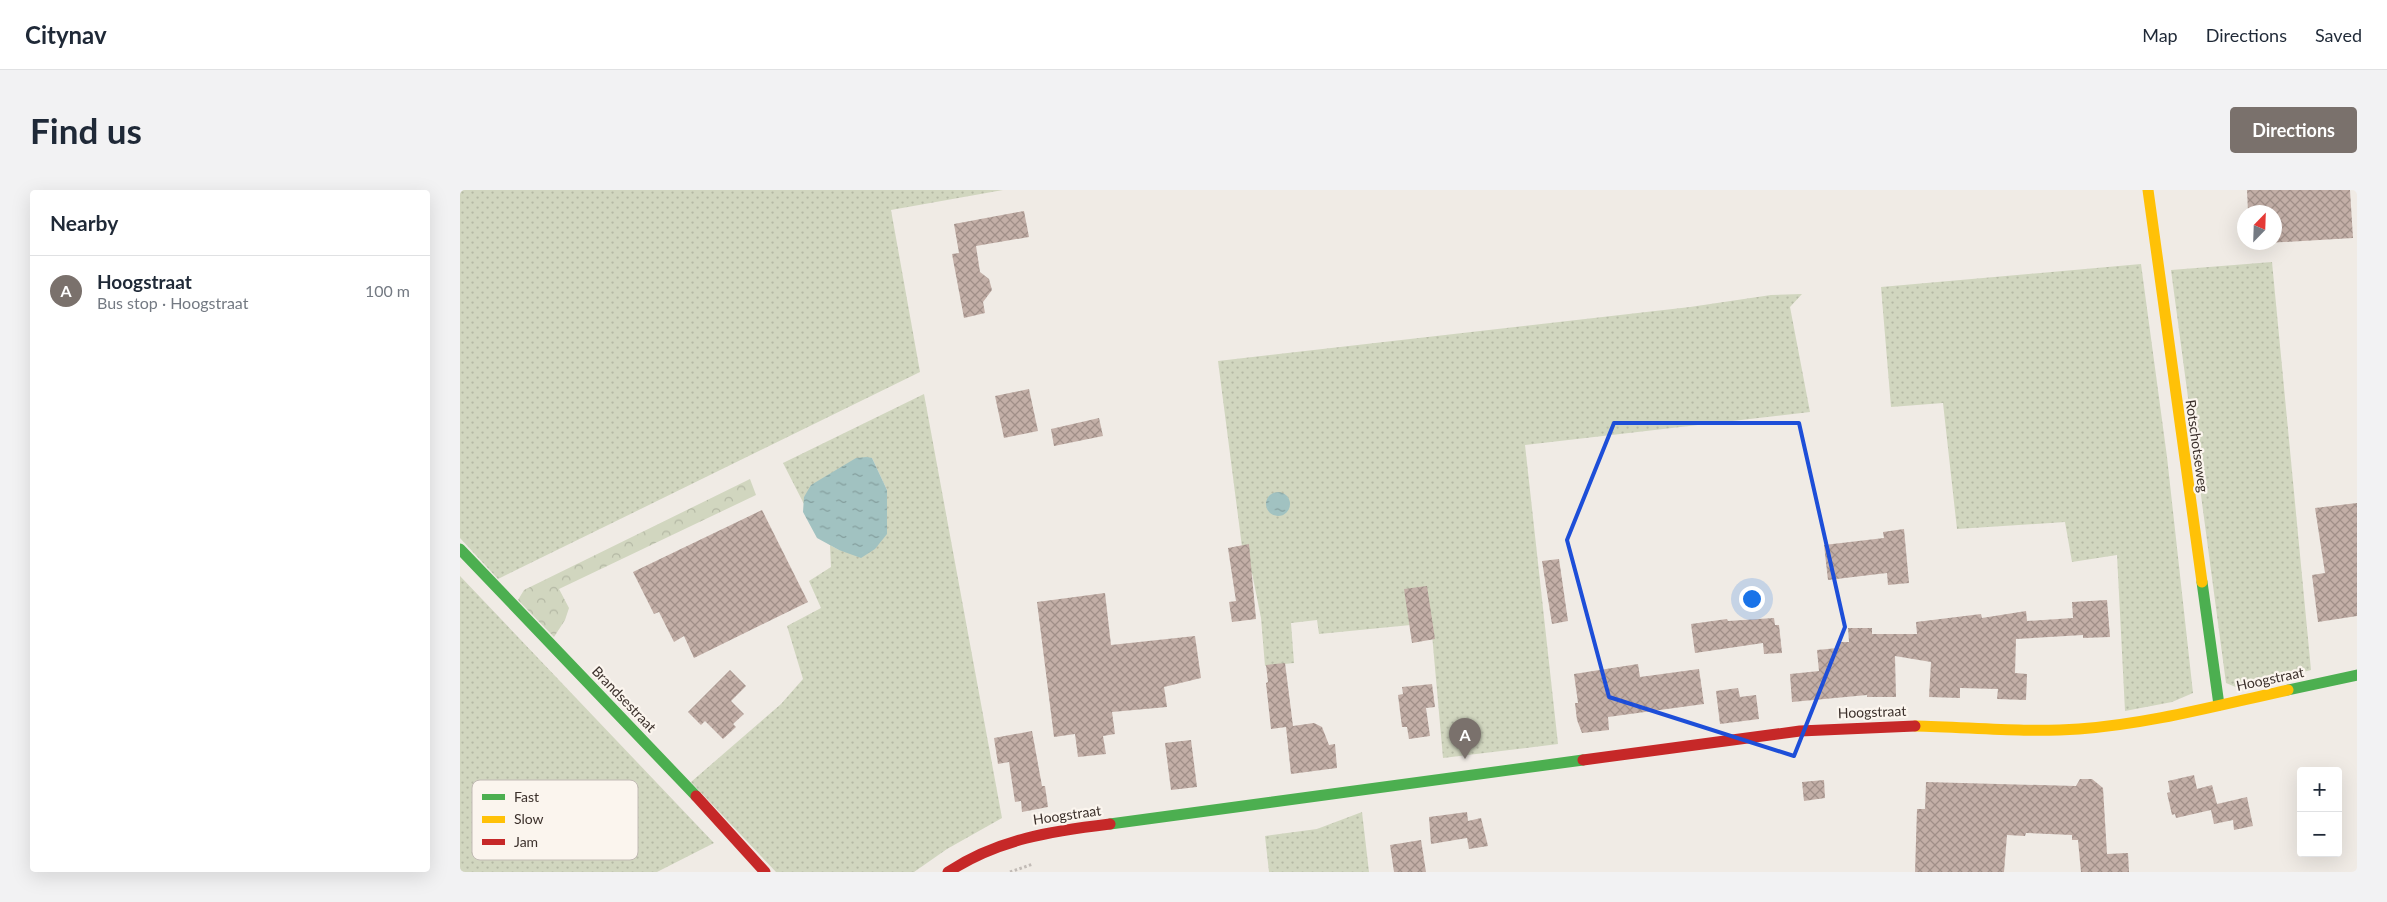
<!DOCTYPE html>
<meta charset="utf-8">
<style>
body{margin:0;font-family:Lato,sans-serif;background:#f2f2f3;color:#1f2937}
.controls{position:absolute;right:15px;bottom:15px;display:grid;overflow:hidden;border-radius:5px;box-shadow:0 5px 20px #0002}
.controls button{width:45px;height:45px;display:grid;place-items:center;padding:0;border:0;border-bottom:1px solid #e0e1e3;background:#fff;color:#1f2937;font:25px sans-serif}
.compass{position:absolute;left:1777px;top:15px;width:45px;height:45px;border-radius:50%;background:#fff;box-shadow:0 5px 20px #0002;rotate:23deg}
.you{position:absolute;left:1291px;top:408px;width:18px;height:18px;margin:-12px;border:4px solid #fff;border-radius:50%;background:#1a73e8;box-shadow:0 0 0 8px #1a73e833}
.badge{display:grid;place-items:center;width:32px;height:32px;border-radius:50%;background:#7a716c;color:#fff;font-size:16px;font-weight:700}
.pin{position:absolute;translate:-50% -41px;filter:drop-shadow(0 1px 2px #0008)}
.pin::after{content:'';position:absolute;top:26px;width:18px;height:15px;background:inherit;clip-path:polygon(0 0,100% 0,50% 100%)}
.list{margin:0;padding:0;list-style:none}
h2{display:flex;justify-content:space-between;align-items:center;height:65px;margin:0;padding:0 20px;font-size:21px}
h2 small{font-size:16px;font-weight:400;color:#747a83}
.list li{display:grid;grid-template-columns:32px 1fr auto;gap:15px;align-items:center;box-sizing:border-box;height:70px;padding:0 20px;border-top:1px solid #e0e1e3}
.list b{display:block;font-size:19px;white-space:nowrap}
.list p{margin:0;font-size:16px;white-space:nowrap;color:#747a83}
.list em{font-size:16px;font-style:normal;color:#747a83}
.map{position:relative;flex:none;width:1897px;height:682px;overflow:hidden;border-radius:5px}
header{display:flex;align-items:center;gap:30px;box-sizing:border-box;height:70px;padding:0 25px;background:#fff;border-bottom:1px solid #e0e1e3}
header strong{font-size:24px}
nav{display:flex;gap:28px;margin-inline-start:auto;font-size:18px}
.intro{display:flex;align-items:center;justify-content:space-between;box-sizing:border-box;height:120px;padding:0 30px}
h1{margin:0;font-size:35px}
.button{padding:12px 22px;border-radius:5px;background:#7a716c;color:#fff;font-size:18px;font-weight:700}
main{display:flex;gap:30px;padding:0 30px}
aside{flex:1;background:#fff;border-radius:5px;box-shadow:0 5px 20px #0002}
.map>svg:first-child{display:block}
</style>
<header>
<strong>Citynav</strong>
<nav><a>Map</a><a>Directions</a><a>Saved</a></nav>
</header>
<div class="intro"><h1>Find us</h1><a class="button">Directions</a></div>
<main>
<aside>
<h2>Nearby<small></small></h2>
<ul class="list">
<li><span class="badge">A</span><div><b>Hoogstraat</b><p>Bus stop · Hoogstraat</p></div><em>100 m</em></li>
</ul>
</aside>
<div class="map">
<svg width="1897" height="682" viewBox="0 0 1897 682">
<defs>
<pattern id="grass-dots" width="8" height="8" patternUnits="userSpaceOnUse" patternTransform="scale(1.25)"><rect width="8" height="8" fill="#d1d6bf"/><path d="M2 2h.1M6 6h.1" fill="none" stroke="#b4b8a4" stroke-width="1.8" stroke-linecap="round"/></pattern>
<pattern id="forest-crowns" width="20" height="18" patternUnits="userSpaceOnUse" patternTransform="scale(1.25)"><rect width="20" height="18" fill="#d1d6bf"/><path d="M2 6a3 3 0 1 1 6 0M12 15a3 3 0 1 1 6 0" fill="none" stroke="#b4b8a4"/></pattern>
<pattern id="water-ripples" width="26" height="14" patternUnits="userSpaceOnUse" patternTransform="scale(1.25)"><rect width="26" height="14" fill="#a1c2c1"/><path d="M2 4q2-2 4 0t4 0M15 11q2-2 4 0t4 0" fill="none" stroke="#849e9d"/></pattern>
<pattern id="building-cross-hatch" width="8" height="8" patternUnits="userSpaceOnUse" patternTransform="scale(1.25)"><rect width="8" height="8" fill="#c3afa7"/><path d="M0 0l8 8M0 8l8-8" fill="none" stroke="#a08f88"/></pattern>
</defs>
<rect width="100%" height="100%" fill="#f0ebe5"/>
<path fill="url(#grass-dots)" d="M0,0H543L431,20L460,182L38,389L0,348Z
M1812,72L1851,480L1778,498L1766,493L1711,80Z
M1681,74L1707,267L1733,503L1712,512L1665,521L1657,365L1612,372L1605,332L1497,339L1483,213L1431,217L1421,97Z
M1342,104L1330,117L1350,222L1065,255L1098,554L983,568L971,433L859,444L857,430L831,433L834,473L805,476L801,428L792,383L785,380L758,171L1230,117L1311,105Z
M464,204L542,628L487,659L454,682H316L231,592L321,514L343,489L327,436L361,418L349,391L371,377L370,355L379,360L427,300L412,268L344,307V314L323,273Z
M0,386L254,653L197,682H0Z
M902,622L909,682H809L805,646L857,639Z"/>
<path fill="url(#forest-crowns)" d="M290,289L296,305L99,399L109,418L105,430L94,447L58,410L64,400Z"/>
<path fill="url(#water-ripples)" d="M407,267L412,268L427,300V344L415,359L401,368L379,360L357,348L343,322L344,307L351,295L396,268Z
M806 314a12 12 0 1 1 24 0a12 12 0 1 1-24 0Z"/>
<path fill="url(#building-cross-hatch)" d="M1787,0H1890L1893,48L1790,54L1814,52V22H1788Z
M564,21L569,47L516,56L520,82L529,89L532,100L523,112L525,123L504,128L492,64L499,63L494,34Z
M569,199L578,241L544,248L535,206Z
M639,228L643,246L594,256L591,239Z
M1897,313V426L1858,432L1852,385L1865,383L1855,318Z
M302,320L348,412L234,468L224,446L214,452L199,422L194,424L173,382Z
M1444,339L1449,393L1428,395L1427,383L1368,390L1364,355L1424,348L1423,342Z
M789,354L796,429L772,432L769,412L776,411L768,358Z
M1099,369L1108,431L1092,434L1082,371Z
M967,396L975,449L952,453L944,399Z
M645,403L651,455L735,446L741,488L704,497L707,517L652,522L655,544L643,546L646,564L618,567L615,544L594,547L577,412Z
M1647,410L1650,447L1623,448V445L1556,449L1555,483L1567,484L1566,510L1537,509L1538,499L1500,498V508L1469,507L1471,472L1435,466L1436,507H1407V505L1332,512L1330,484L1359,481L1357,460L1378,458V452H1389L1388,438H1412V444H1457L1456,432L1521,424L1522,428L1566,421L1567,431L1613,428L1612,412Z
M1314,428L1315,435H1319L1322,463L1304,464L1303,453L1235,463L1231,434L1267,429L1268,431Z
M825,473L833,536L854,533L862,537L869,555L875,554L877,578L831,584L826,537L811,539L806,493L808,492L806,475Z
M1178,474L1180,487L1239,479L1244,514L1148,527L1149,540L1122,543L1117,530L1115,513H1118L1114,484Z
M270,480L286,496L271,511L284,524L273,534L276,537L263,549L245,531L241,535L228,522Z
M972,494L975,517L966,518L970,546L949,549L947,537H942L938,505L943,504L942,497Z
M1278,498L1280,507L1296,505L1299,529L1260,534L1256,501Z
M572,541L582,596H585L588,617L562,622L561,611L555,612L549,572L538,574L534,548Z
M731,550L737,597L711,600L705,553Z
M1734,585L1737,599L1752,595L1757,614L1787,607L1793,636L1774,640L1773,630L1754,634L1751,620L1716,628L1715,624L1712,625L1707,603L1710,602L1708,591Z
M1620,589H1632L1643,598L1647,664L1668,663L1669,682H1621L1618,650H1612V645L1566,643L1565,646L1547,645L1544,682H1455L1457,619H1465L1466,592L1616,596Z
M1364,590L1365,608L1344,611L1342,592Z
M1007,622L1008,631L1021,628L1028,656L1009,659L1007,648L971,654L969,627Z
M961,650L966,682H934L930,655Z"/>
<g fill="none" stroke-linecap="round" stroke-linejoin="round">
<path stroke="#c2bbb6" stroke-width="3" stroke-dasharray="2.5 2.5" stroke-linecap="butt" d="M550,682L573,674"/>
<path stroke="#4caf50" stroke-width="11" d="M0,359L236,606
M1742,392L1759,515
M1828,500L1897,485
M650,634L1123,570"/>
<path stroke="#ffc107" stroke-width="11" d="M1688,0L1742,392
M1455,536C1509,537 1564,543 1619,539C1689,534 1759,515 1828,500"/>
<path stroke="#c62828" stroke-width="11" d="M1123,570L1340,541L1455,536
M236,606L305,682
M488,682C538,649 592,641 650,634"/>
</g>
<path fill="none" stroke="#1d4ed8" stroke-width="4" stroke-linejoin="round" d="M1154,233H1339L1385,437L1334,566L1149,507L1107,350Z"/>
<g text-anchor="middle" stroke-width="4.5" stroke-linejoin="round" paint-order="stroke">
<g font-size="14" fill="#3b302b" stroke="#fbf5ee">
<text transform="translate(1737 256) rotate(82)" y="5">Rotschotseweg</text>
<text transform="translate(1810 489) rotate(-12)" y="5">Hoogstraat</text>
<text transform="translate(164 509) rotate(46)" y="5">Brandsestraat</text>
<text transform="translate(1412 522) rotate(-2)" y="5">Hoogstraat</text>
<text transform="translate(607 625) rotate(-8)" y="5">Hoogstraat</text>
</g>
</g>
<rect x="12" y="590" width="166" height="80" rx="8" fill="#fbf5ee" stroke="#c1bab4" stroke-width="1"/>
<rect x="22" y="604" width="23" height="6" fill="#4caf50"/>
<rect x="22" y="626" width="23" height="7" fill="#ffc107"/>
<rect x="22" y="649" width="23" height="6" fill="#c62828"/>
<g font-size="14" fill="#3b302b">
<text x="54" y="612">Fast</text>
<text x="54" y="634">Slow</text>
<text x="54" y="657">Jam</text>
</g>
</svg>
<div class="controls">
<button>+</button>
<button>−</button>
</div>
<svg class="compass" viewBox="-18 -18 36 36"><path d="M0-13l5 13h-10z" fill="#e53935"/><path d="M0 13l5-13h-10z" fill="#747a83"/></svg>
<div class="you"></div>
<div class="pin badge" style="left:1005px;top:569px">A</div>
</div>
</main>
